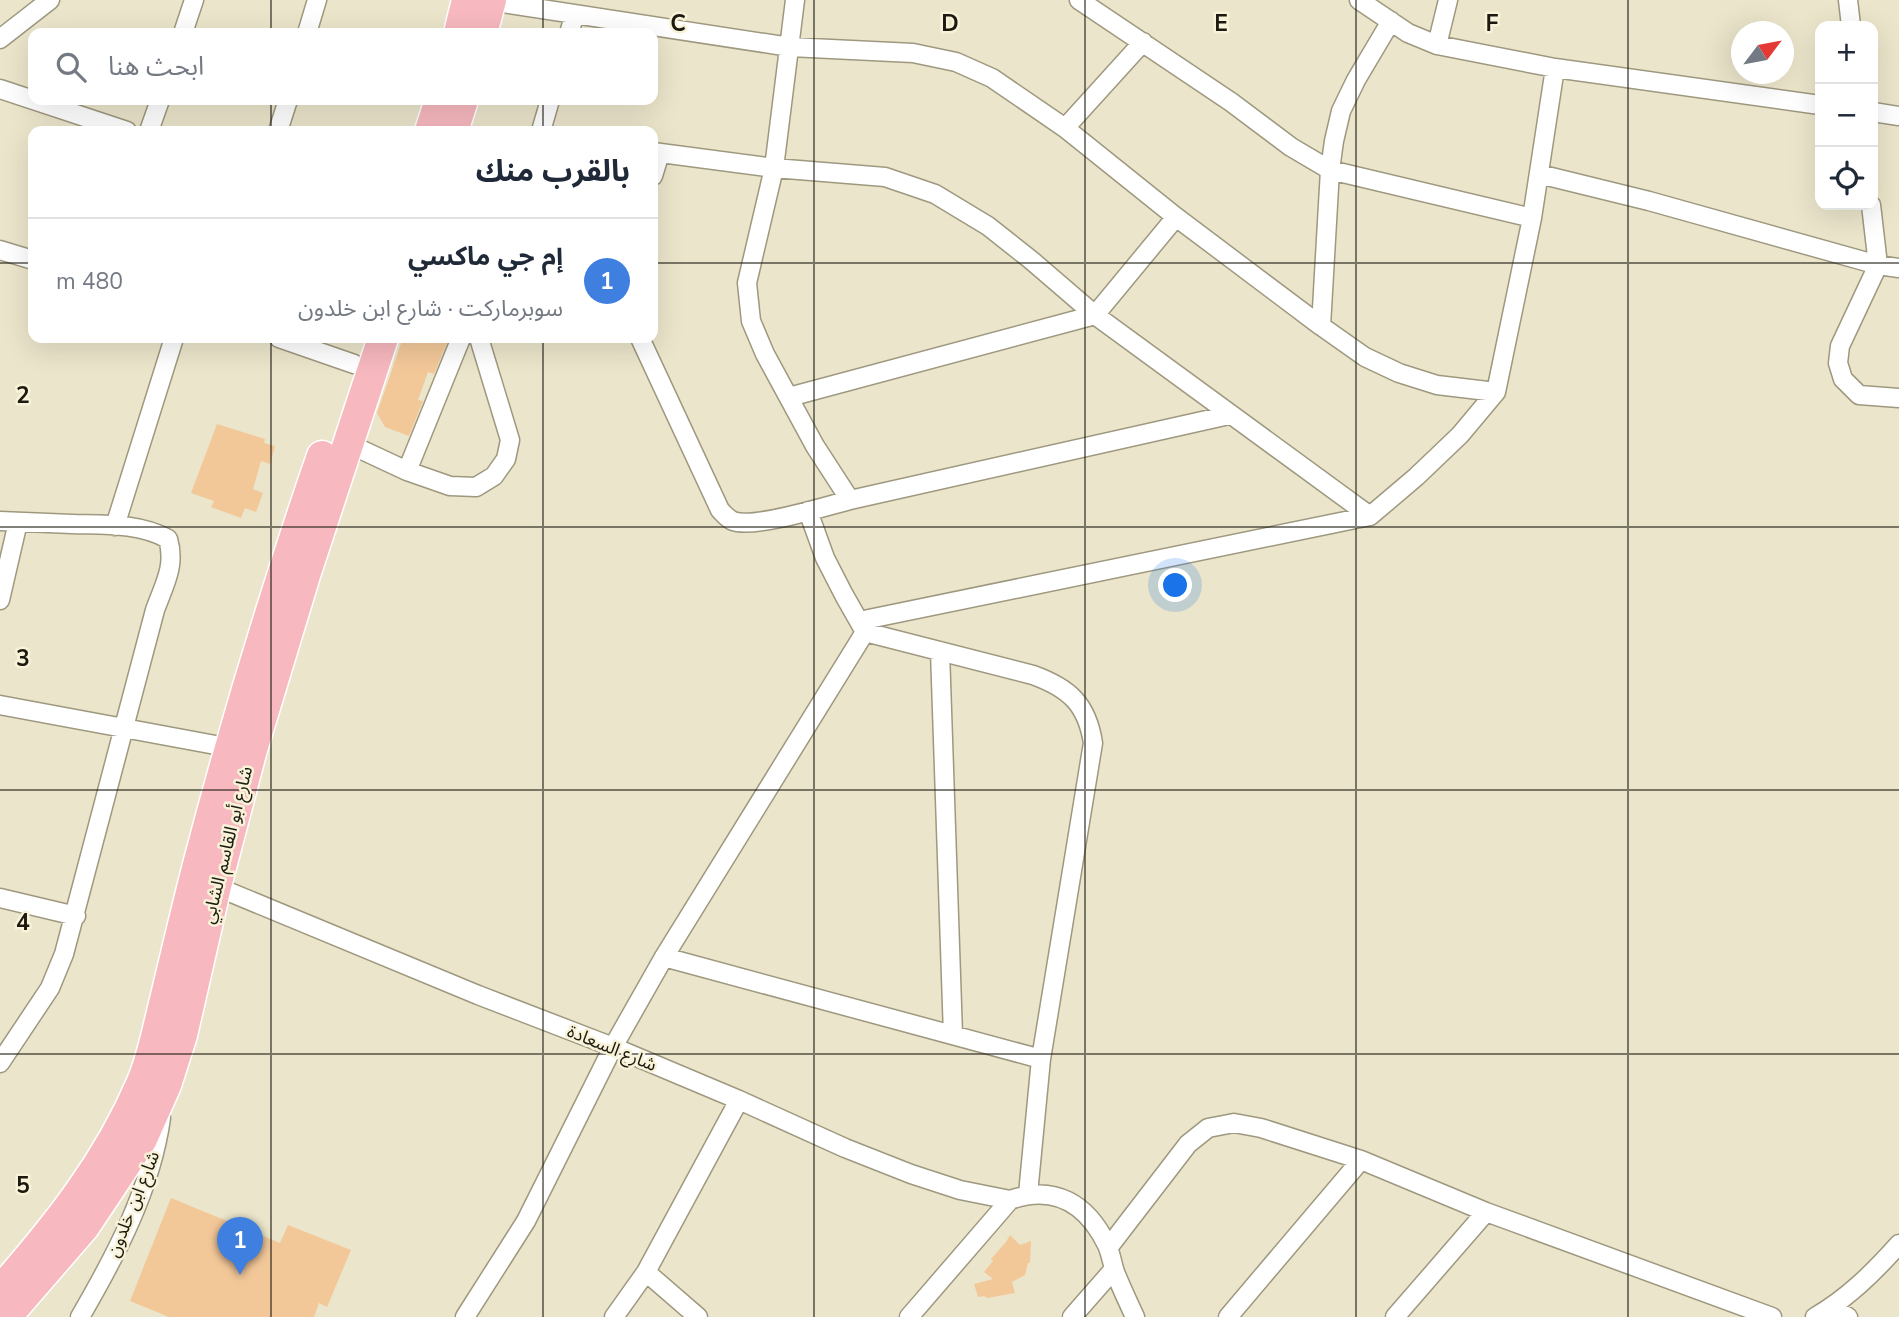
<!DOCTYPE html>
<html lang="ar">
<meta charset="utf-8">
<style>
body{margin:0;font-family:"Nunito Sans","Noto Sans Arabic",sans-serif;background:#f6f6f7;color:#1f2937;direction:rtl}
.controls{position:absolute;right:21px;top:21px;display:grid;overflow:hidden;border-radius:14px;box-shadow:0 7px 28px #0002}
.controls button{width:63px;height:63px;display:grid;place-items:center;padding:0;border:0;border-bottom:2px solid #e0e1e3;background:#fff;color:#1f2937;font:35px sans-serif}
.compass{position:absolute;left:1731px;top:21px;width:63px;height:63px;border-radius:50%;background:#fff;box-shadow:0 7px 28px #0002;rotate:58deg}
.you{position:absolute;left:1176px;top:586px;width:24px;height:24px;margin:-18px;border:5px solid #fff;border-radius:50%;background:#1a73e8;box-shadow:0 0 0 10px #1a73e833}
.badge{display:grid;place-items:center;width:46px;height:46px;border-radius:50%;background:#db2777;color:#fff;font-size:23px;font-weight:700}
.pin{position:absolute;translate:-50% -58px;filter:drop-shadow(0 2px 4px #0008)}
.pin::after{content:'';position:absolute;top:37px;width:24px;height:21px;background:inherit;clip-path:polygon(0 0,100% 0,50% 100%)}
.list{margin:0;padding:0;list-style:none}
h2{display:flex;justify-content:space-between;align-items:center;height:91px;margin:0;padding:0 28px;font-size:30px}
h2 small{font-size:23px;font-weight:400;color:#747a83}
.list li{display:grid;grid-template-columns:46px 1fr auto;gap:21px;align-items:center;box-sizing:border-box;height:126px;padding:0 28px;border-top:2px solid #e0e1e3}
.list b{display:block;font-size:26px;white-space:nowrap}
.list p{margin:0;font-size:23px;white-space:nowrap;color:#747a83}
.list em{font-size:23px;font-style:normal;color:#747a83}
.icon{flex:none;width:38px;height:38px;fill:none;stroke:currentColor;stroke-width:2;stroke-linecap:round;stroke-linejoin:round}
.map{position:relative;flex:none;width:1899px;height:1317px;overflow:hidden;direction:ltr}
.search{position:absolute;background:#fff;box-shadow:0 7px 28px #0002;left:28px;top:28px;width:630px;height:77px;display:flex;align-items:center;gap:18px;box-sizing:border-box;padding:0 24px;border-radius:14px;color:#747a83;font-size:26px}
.panel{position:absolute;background:#fff;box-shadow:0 7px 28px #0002;left:28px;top:126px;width:630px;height:217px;border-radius:14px;direction:rtl}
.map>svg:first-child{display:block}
</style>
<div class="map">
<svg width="1899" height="1317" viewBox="0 0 1899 1317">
<rect width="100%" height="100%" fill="#ebe5cb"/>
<path fill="#f3c899" d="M403,338H449L434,374L428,372L418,400L423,401L409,436L385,427L377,413Z
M217,424L265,439L264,443L275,446L270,464L261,461L253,489L263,493L256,512L245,508L241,518L211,507L214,501L191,493Z
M171,1198L280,1243L288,1225L351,1250L327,1307L319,1303L314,1317H169L130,1301Z
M1010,1235L1020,1245L1031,1241L1030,1263H1028L1025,1275L1012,1282L1015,1293L987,1298L984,1296L978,1297L974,1284L993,1279L984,1272L993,1261L991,1259L1006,1242Z"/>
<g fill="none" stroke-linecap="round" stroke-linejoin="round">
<g stroke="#9e987f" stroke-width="21">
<path id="minor" d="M483,0L790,47L913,53L956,62L992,78L1065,128L1176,217L1321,326L1365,357L1399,373L1437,385L1496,392
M795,0L774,168L747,283L751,321L765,354L815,446L850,500
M1079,0L1231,102L1291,147L1330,170L1532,218
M1359,0L1408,33L1437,45L1555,68L1820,105
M1848,0L1851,26
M183,33L194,0
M307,33L317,0
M569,33L575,14
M0,39L50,0
M1437,45L1448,0
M0,89L127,131
M1873,112L1899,116
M1065,128L1143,42
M149,131L160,100
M278,131L288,100
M541,131L550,100
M653,152L774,168L885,177L935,194L988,226L1031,260L1095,315L1370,516
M1539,174L1649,201L1878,265L1899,268
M653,176L660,153
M1871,205L1878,265L1840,346L1838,363L1843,379L1859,395L1899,398
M0,250L33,260
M1321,326L1330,170L1334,141L1341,111L1356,80L1391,21
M279,338L354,364
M640,338L720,510C724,514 728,519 733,521C754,529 826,506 850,500L1229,415
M789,397L1095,315L1176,217
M347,443L407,471L450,486L476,487L494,476L506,459L510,440L479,338
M407,471L461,338
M808,511L825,558L844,595L865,632L1033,675C1069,688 1087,704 1093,743L1041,1059L1028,1194
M0,521C24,522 48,523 72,524C104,525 139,523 168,539C176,566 164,585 155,610L64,954L50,988L0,1063
M115,526L174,338
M0,600L18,522
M859,621L1370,516L1416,477L1460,435L1496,392L1532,218L1555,68
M940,651L953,1035
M0,705L237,749
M210,884L478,995L613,1047L739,1100L845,1148L911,1174L960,1190L1010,1200
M0,898L76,916
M664,957L1041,1059
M1108,1248L1188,1144L1208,1128L1234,1123L1261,1128L1361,1160L1486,1212L1772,1317
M646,1272L698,1317
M1831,1308L1848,1317
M80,1317C116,1255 151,1189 161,1118
M465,1317L526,1221L613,1047L664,957L865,632
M614,1317L646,1272L739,1100
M909,1317L1010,1200C1055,1184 1087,1204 1107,1245C1111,1254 1112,1263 1115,1272C1121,1287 1128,1302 1135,1317
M1072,1317L1114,1269
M1228,1317L1361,1160
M1395,1317L1486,1212
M1815,1317C1848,1298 1874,1272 1899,1244"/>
</g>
<g stroke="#fff" stroke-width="33">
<path id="primary" d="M459,33L467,0
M482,33L491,0
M430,131L440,100
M453,131L463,100
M0,1291C57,1226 108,1162 142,1082C153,1056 158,1027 165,1000C176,954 187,907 199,861C235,724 276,589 322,456
M6,1317L84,1227L110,1188L142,1139L166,1085L182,1035L216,886L251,753L306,572L383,338"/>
</g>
<use href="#minor" stroke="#fff" stroke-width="18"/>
<use href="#primary" stroke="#f7b8bf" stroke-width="30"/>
</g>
<path fill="none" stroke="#1c1a10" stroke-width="2" stroke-opacity="0.55" d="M271,0V33M543,0V33M814,0V1317M1085,0V1317M1356,0V1317M1628,0V1317M271,100V131M543,100V131M0,263H33M653,263H1899M271,338V1317M543,338V1317M0,527H1899M0,790H1899M0,1054H1899"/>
<g text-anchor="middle" stroke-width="5" stroke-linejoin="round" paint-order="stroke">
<g font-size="18" fill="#1c1a10" stroke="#f8f2d8">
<text transform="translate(227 845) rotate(-76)" y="6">شارع أبو القاسم الشابي</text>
<text transform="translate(612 1048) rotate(22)" y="6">شارع السعادة</text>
<text transform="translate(133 1204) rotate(-68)" y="6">شارع ابن خلدون</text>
</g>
</g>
<g font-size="23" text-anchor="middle" font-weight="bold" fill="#1c1a10" stroke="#f8f2d8" stroke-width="5" stroke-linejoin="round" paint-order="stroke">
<text x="678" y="31">C</text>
<text x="950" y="31">D</text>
<text x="1221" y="31">E</text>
<text x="1492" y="31">F</text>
<text x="23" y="403">2</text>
<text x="23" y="666">3</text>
<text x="23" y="930">4</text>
<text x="23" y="1193">5</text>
</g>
</svg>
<div class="controls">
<button>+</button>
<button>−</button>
<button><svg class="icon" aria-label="locate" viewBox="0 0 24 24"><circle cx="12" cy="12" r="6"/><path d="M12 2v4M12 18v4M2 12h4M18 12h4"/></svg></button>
</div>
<svg class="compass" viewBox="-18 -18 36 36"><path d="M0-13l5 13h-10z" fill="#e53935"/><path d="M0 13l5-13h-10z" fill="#747a83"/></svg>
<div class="you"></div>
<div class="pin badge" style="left:240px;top:1275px;background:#3f7fe0">1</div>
<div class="search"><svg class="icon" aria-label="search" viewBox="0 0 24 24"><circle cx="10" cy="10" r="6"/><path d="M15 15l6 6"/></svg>ابحث هنا</div>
<section class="panel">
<h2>بالقرب منك<small></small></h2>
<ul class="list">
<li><span class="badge" style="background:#3f7fe0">1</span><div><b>إم جي ماكسي</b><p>سوبرماركت · شارع ابن خلدون</p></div><em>480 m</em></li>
</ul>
</section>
</div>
